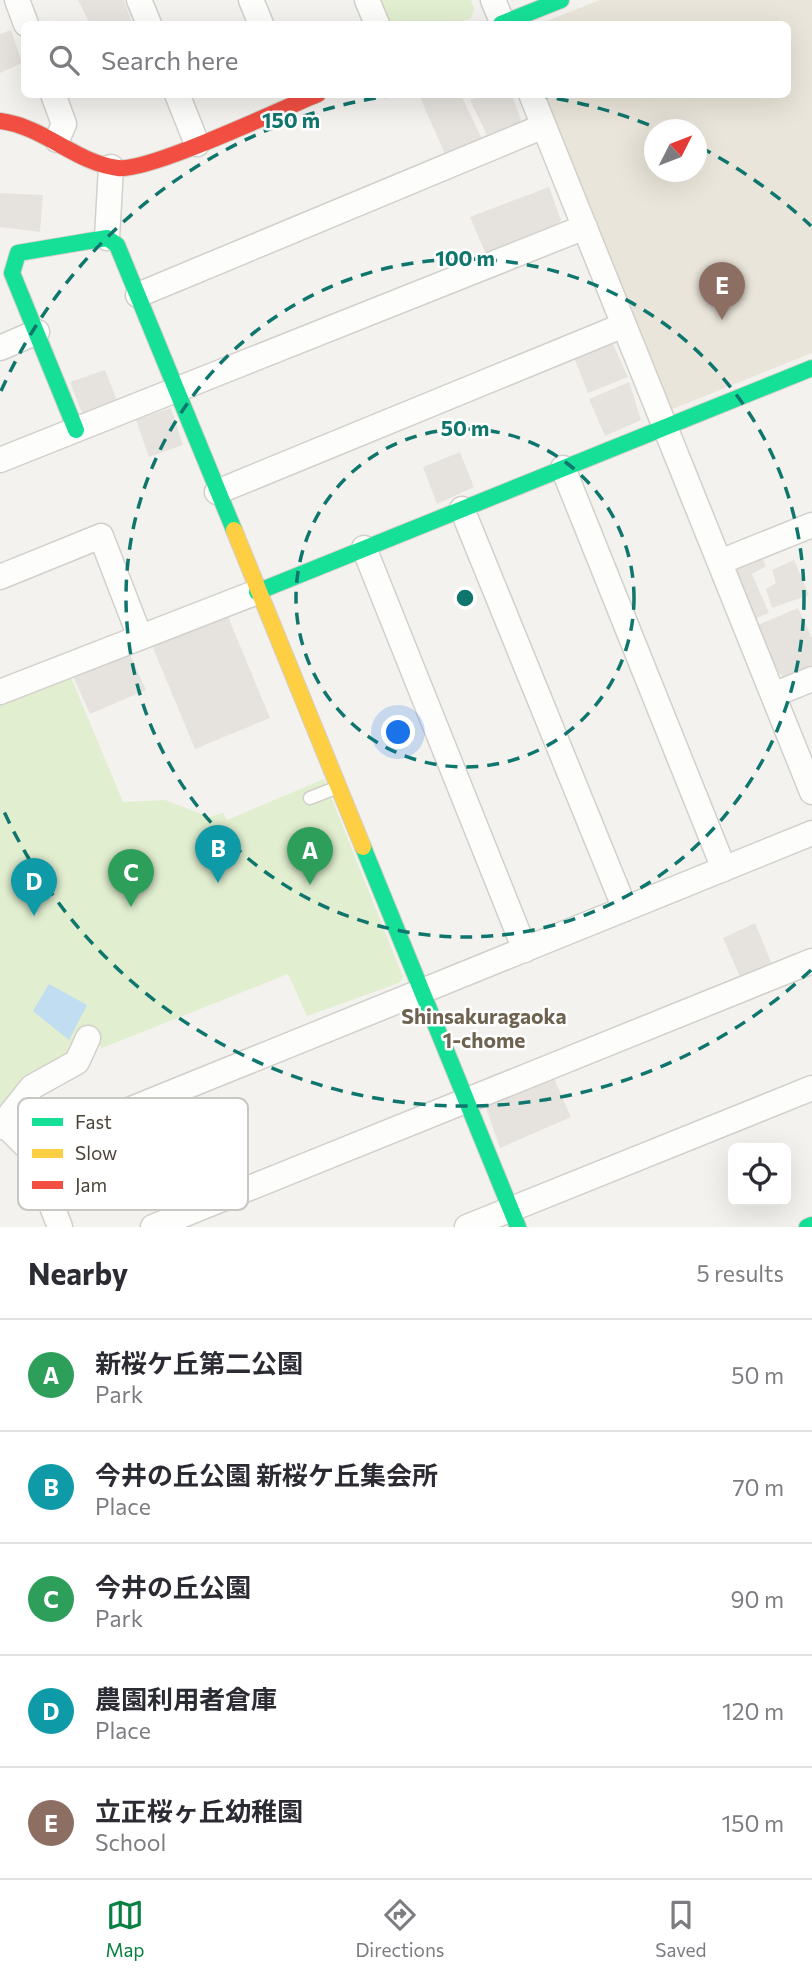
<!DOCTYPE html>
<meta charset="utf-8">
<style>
body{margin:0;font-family:Commissioner,"Noto Sans JP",sans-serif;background:#f7f7f7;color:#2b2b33}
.controls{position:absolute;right:21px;bottom:21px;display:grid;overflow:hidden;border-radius:10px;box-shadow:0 7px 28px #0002}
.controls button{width:63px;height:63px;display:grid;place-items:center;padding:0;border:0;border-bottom:2px solid #e1e1e2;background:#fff;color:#2b2b33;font:35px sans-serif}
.compass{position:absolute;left:644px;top:119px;width:63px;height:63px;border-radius:50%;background:#fff;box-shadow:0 7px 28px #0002;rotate:48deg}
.you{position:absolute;left:399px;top:733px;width:24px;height:24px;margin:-18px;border:5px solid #fff;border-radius:50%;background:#1a73e8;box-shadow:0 0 0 10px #1a73e833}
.badge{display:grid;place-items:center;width:46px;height:46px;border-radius:50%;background:#0b8043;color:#fff;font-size:23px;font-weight:700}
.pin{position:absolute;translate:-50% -58px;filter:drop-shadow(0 2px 4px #0008)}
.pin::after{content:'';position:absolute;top:37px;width:24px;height:21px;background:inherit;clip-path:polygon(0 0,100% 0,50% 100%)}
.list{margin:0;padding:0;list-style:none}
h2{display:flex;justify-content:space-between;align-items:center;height:91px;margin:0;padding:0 28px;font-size:30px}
h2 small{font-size:23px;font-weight:400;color:#7c7c81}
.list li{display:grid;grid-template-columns:46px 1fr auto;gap:21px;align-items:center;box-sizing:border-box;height:112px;padding:0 28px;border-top:2px solid #e1e1e2}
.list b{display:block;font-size:26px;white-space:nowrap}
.list p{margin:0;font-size:23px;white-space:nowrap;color:#7c7c81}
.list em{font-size:23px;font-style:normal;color:#7c7c81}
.icon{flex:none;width:38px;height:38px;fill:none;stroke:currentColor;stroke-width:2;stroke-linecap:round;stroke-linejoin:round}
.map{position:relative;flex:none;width:812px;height:1227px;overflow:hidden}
.search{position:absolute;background:#fff;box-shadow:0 7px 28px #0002;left:21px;right:21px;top:21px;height:77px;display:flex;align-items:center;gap:18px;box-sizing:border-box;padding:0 24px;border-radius:10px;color:#7c7c81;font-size:26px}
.sheet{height:651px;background:#fff}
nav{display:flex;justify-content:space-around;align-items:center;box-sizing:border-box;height:98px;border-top:2px solid #e1e1e2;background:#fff;font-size:19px;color:#7c7c81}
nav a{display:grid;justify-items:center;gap:4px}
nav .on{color:#0b8043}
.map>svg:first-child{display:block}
</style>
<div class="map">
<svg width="812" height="1227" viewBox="0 0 812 1227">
<rect width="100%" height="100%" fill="#f4f2ee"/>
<path fill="#eae5da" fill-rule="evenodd" d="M600,0H812V353L670,410L541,95L788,94V24H539ZM654,130H696V172H654Z"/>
<path fill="#e1eecf" d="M379,0H471L474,9L471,18L455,24H388Z
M70,675L123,802L165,800L209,817L223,813L227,820L324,779L403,977L399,983L307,1016L288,974L102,1048L89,1038L0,1114V701Z"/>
<path fill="#e6e3df" d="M78,0H124L132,24H90Z
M11,30L22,63L0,73V34Z
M419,95H461L482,139L445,154Z
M482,95H512L521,120L518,125L487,135L470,100Z
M549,187L561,220L557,225L485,252L470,217Z
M0,193L43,195L40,232L0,227Z
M612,342L628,377L588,393L573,355Z
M105,370L118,403L83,416L70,382Z
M629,382L641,420L605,436L589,399Z
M171,408L183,445L149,457L136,420Z
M460,452L474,487L437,504L423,467Z
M760,552L766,566L752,574L769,613L754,619L732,569Z
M794,560L809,595L772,608L766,589L776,583L772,570Z
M798,608L812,638V665L783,676L776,671L758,625Z
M226,612L270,718L195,749L151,643Z
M128,650L146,690L90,714L72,674Z
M755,923L773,967L741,979L723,938Z
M553,1076L571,1117L500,1148L485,1105Z"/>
<path fill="#c0ddf1" d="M49,984L87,1005L69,1040L33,1011Z"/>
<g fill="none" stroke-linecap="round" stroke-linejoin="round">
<g stroke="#d2d0cb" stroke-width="15">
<path id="lane" d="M310,798L338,787"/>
</g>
<g stroke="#d2d0cb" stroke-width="27">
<path id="street" d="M17,0L26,24
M139,0L149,24
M251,0L261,24
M367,0L377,24
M493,0L503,24
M53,94L64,124L57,140
M177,94L197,144
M531,94L812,792
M107,238L111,167
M138,295L544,126
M0,348L37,332
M0,460L585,227
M563,468L724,869
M217,492L624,325
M462,509L625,909
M364,548L525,950
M720,562L812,525
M0,577L101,536L140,637
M0,692L257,592
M773,695L812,679
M3,1123L30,1150L60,1227
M0,1127L32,1087L77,1062L88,1038
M30,1150L812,833
M153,1227L812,961
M467,1227L812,1088"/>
</g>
<g stroke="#d3cfc5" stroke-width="18">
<path id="fast" d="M501,24L561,0
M76,430L12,273L18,253L107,238L117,245L234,530
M257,592L812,368
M363,847L518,1227
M807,1227L812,1225"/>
</g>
<g stroke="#d3cfc5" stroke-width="18">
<path id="slow" d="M234,530L363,847"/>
</g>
<g stroke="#d3cfc5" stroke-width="18">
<path id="jam" d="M0,121C45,127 76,163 118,168C149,172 281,109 318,94"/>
</g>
<use href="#lane" stroke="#fdfdfc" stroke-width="12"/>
<use href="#street" stroke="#fdfdfc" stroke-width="24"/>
<use href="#fast" stroke="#16e098" stroke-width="16"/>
<use href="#slow" stroke="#ffcf43" stroke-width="16"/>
<use href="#jam" stroke="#f24e42" stroke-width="16"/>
</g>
<g fill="none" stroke="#0f766e" stroke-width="3.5" stroke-dasharray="12 9">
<circle cx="465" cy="598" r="169"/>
<circle cx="465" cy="598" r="339"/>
<path d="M811 970A508 508 0 0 1 1 805M1 391A508 508 0 0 1 394 95M536 95A508 508 0 0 1 659 129M700 147A508 508 0 0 1 811 226"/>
</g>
<g text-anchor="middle" stroke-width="5" stroke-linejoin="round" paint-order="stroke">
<g font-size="21" font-weight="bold" fill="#6e6250" stroke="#fff">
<text x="484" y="1024">Shinsakuragaoka<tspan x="484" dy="24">1-chome</tspan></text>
</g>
</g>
<rect x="18" y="1098" width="230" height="112" rx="10" fill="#fff" stroke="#c9c7c4" stroke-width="2"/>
<rect x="32" y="1118" width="31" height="8" fill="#16e098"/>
<rect x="32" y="1149" width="31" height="9" fill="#ffcf43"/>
<rect x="32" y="1181" width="31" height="8" fill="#f24e42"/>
<g font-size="19" fill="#4b4439">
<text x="75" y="1129">Fast</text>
<text x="75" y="1160">Slow</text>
<text x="75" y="1192">Jam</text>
</g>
<circle cx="465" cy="598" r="10" fill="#0f766e" stroke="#fff" stroke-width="3.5"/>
<g font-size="21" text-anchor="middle" font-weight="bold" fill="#0f766e" stroke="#fff" stroke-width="5" stroke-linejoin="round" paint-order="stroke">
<text x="291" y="128">150 m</text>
<text x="465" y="266">100 m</text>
<text x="465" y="436">50 m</text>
</g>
</svg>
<div class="controls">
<button><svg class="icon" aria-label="locate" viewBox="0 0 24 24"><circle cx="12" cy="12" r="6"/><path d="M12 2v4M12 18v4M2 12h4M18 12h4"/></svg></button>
</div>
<svg class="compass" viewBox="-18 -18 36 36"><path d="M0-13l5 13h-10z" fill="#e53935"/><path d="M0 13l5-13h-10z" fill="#7c7c81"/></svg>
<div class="you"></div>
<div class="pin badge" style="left:310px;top:885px;background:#2e9e5b">A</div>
<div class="pin badge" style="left:218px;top:883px;background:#0f9aa8">B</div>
<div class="pin badge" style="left:131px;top:907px;background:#2e9e5b">C</div>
<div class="pin badge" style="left:34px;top:916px;background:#0f9aa8">D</div>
<div class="pin badge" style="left:722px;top:320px;background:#8d6e63">E</div>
<div class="search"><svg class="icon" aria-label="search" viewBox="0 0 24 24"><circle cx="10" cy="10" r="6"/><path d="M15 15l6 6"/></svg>Search here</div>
</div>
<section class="sheet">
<h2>Nearby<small>5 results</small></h2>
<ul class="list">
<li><span class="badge" style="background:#2e9e5b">A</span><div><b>新桜ケ丘第二公園</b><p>Park</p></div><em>50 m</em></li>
<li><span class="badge" style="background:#0f9aa8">B</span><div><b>今井の丘公園 新桜ケ丘集会所</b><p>Place</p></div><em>70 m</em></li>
<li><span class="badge" style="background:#2e9e5b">C</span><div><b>今井の丘公園</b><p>Park</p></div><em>90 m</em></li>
<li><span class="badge" style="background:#0f9aa8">D</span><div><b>農園利用者倉庫</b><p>Place</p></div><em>120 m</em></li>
<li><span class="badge" style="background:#8d6e63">E</span><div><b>立正桜ヶ丘幼稚園</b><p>School</p></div><em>150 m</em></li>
</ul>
</section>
<nav>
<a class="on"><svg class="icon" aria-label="map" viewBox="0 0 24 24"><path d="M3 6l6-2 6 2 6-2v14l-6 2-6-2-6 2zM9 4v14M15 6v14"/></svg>Map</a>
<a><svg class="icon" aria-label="directions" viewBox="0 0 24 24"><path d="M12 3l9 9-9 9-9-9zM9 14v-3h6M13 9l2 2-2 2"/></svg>Directions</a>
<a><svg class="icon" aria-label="saved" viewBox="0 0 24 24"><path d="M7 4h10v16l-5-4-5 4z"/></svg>Saved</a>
</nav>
